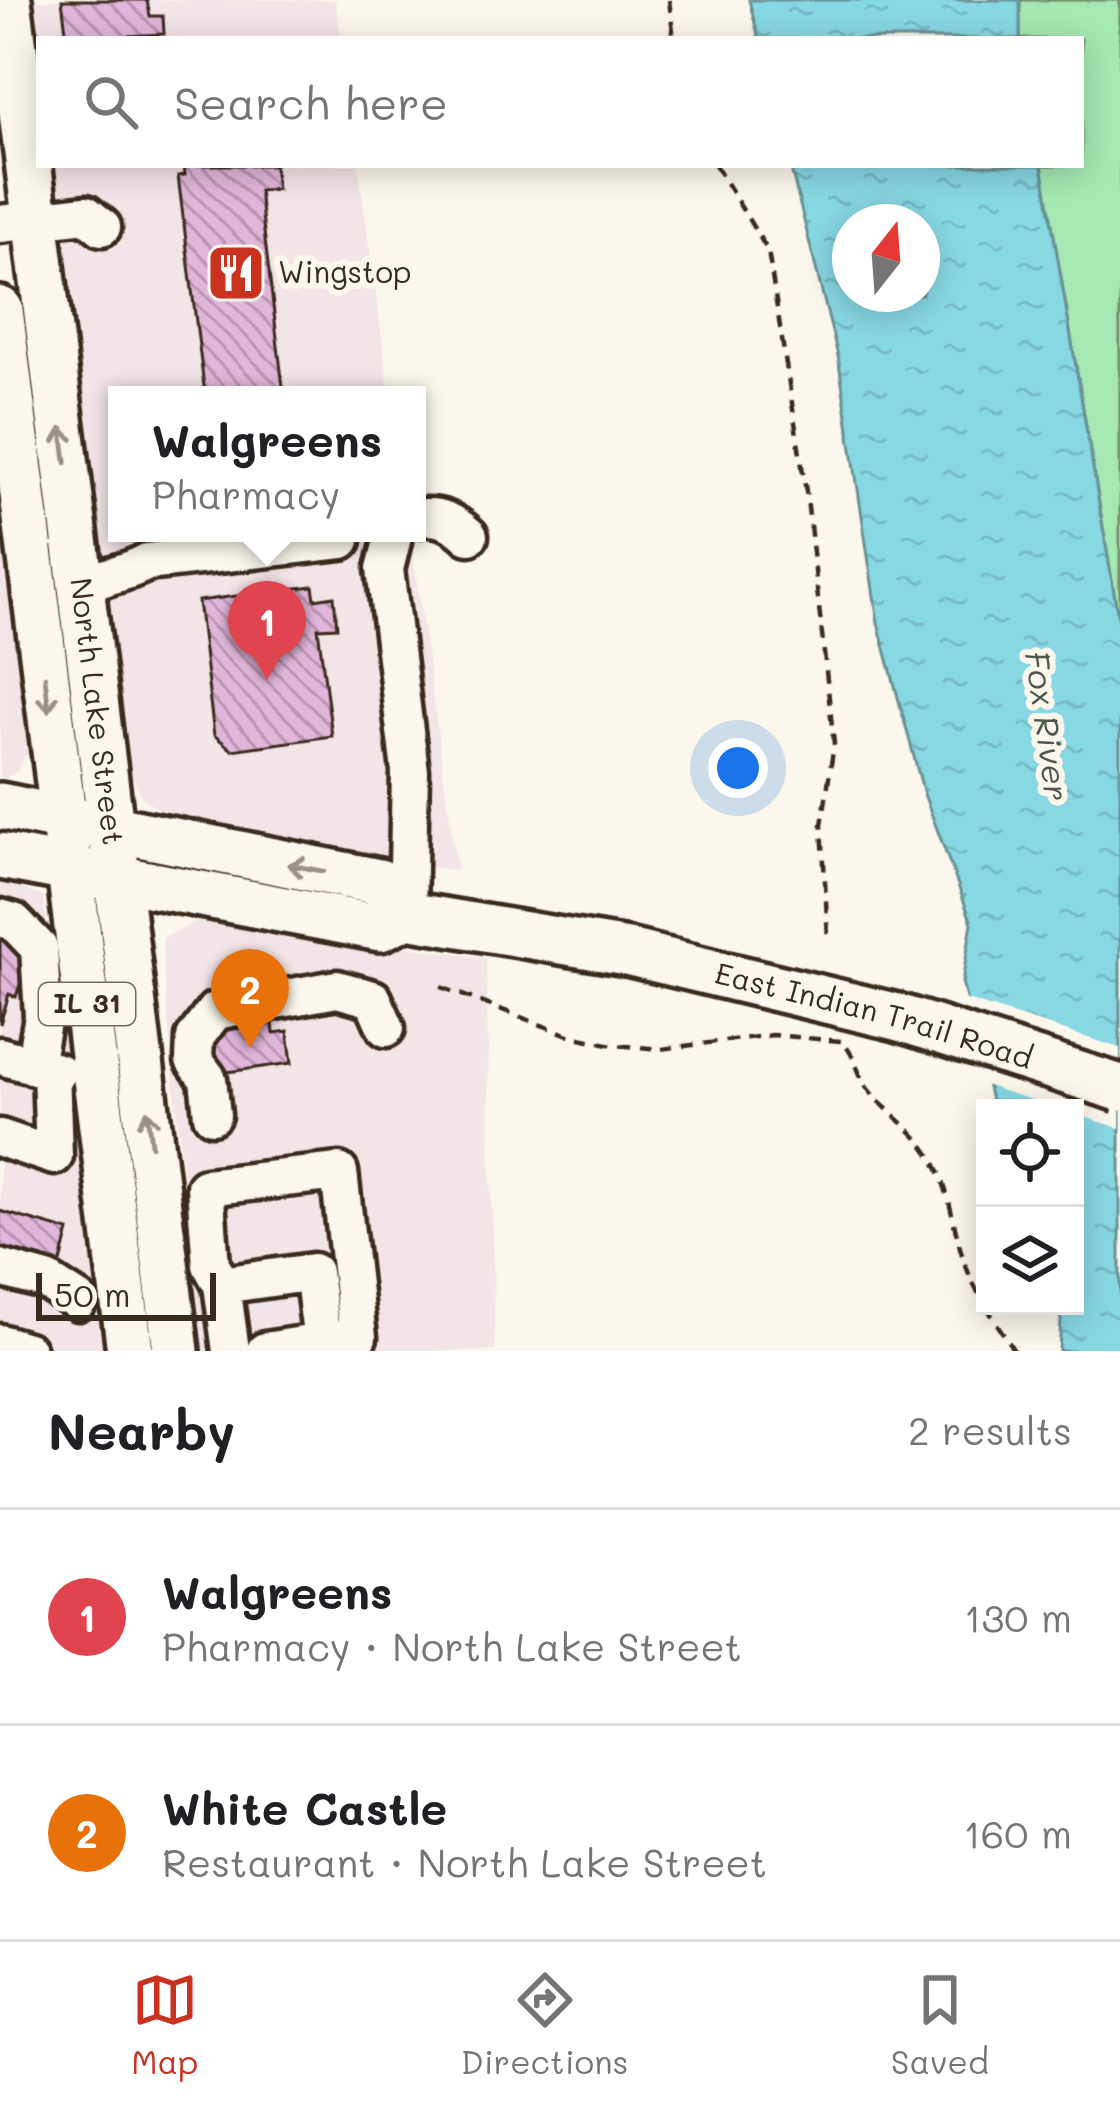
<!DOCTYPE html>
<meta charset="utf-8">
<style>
body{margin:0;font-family:Mali,sans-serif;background:#f2f2f2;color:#202124}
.controls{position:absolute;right:36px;bottom:36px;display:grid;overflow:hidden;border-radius:0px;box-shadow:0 6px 30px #0003}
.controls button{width:108px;height:108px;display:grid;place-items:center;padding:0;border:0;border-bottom:3px solid #e0e0e0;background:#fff;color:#202124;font:60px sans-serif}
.compass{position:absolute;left:832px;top:204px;width:108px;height:108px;border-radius:50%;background:#fff;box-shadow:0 6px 30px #0003;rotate:17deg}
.scale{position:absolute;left:36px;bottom:30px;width:180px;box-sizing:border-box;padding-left:12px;border:6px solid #3b2a1e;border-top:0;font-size:33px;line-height:42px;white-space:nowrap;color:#3b2a1e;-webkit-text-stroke:9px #fbf7ec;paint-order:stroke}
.you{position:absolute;left:738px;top:768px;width:42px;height:42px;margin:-30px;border:9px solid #fff;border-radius:50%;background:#1a73e8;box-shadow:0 0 0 18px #1a73e833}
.badge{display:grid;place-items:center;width:78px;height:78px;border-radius:50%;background:#c8321e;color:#fff;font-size:39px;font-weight:700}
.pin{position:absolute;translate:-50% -99px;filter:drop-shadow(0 3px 6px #0008)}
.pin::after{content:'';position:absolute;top:63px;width:42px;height:36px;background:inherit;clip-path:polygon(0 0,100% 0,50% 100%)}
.popup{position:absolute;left:108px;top:386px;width:318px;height:156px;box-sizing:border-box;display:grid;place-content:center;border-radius:0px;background:#fff;filter:drop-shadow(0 3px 9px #0005);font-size:39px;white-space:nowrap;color:#757577}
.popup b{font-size:45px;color:#202124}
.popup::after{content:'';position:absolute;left:50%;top:100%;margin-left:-24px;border:24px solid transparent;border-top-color:#fff}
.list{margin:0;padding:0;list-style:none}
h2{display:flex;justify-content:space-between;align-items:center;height:156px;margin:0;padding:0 48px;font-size:51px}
h2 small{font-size:39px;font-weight:400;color:#757577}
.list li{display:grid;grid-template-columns:78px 1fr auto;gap:36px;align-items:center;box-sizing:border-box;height:216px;padding:0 48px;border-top:3px solid #e0e0e0}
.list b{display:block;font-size:45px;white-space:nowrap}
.list p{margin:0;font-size:39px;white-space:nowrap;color:#757577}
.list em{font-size:39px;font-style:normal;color:#757577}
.icon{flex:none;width:66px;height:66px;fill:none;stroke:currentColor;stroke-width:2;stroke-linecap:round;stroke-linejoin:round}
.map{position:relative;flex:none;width:1120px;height:1351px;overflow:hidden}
.search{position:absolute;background:#fff;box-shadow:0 6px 30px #0003;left:36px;right:36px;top:36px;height:132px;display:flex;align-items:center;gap:30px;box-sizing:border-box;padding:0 42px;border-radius:0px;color:#757577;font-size:45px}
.sheet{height:588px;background:#fff}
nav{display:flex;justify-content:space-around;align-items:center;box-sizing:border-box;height:168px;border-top:3px solid #e0e0e0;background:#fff;font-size:33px;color:#757577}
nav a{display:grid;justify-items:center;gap:6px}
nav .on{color:#c8321e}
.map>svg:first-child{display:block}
</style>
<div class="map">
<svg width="1120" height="1351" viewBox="0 0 1120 1351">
<defs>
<pattern id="water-ripples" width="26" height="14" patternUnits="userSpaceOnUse" patternTransform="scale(3)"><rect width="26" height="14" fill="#88d8e4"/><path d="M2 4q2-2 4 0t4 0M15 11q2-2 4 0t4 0" fill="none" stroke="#76bac3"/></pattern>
<pattern id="building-back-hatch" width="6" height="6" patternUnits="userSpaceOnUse" patternTransform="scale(3)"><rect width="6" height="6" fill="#e1b6db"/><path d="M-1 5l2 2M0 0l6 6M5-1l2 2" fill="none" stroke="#b894b1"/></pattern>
</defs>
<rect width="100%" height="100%" fill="#fbf7ec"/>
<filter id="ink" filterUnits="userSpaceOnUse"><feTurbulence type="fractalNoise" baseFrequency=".00833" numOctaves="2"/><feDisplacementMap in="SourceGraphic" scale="24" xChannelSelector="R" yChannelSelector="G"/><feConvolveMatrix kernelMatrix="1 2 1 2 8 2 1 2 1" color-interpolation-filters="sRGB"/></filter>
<g filter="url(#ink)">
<path fill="#f3e4e7" d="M22,0H335L341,39H39V127Z
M44,165H358L390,395H117V533H410L457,871L175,822L141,796L113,730Z
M0,433L34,742L17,771L0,782Z
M0,880L43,897L115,1351H61L0,1332Z
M206,917L486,958L495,1351H199L162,953L163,938Z"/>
<path fill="#a5e8b3" stroke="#708968" stroke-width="3" d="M1020,0H1120V628L1042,165H1081V39H1020Z"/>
<path fill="url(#water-ripples)" stroke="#699295" stroke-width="3" fill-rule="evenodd" d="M749,0H1020V39H759Z
M790,165H1042L1120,629V1351H1059L1061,1320L1056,1306H1075V1108H993L962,982L972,923L924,794L878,623L838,356ZM850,222H922V294H850Z"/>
<path fill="#fbf7ec" d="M960,998L1120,1048V1128L1075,1114V1108H1056L981,1084Z"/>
<path fill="url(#building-back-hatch)" stroke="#3b2a1e" stroke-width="3" d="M62,0H147L150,16H163L164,34L67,39Z
M184,165H274L277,189L259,191L284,395H205L178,176L185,175Z
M313,586L315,599L334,596L337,627L318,628L332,736L232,750L214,735L198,601Z
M0,938L16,943L27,962L16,997L9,994L0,1024Z
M273,1023L274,1033L288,1031L292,1063L213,1074L208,1032Z
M0,1211L69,1231L58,1274L0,1254Z"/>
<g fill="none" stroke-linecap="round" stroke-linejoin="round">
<g stroke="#3b2a1e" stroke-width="45">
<path id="minor" d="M0,224L86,214L102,227
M417,518C439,514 454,522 469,536
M394,533L385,569L410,771L407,915
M82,588C103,574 125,575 147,562L342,540
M0,918L14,922L39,948L43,1016L34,1066
M0,1056L58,1072
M212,1115L208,1079L194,1060L195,1038L215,1011L337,989L373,999L386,1028
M0,1138L54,1156L51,1070
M0,1268L47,1281L78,1301
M222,1285L211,1265L205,1187L339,1172L358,1337L322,1342
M0,1343L27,1351
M231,1351L222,1285L313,1272L322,1342L265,1351"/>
</g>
<g stroke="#3b2a1e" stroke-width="54">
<g id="major">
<path id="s1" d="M8,0L176,1351"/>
<path d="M0,310L130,1351"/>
<path d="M0,806L379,882L407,915"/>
<path d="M0,856L380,928L407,915L627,952"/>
</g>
</g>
<path stroke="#3b2a1e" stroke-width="4.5" stroke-dasharray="12 9" stroke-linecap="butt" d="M669,0L674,39
M715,165L768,251L807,498L834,744L822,825L828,939
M441,987L571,1036L613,1045L661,1049L772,1035L841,1041C855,1053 857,1074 868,1089C887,1113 914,1128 931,1156C953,1193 952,1233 968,1271C972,1283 979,1294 985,1304
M986,1306L1014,1351"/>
<use href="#minor" stroke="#fbf7ec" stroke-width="36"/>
<use href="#major" stroke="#fbf7ec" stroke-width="45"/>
<g stroke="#3b2a1e" stroke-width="54" stroke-linecap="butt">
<g id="major-bridge">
<path id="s2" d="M627,952L897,1017L1120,1088"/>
</g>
</g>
<use href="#major-bridge" stroke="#fbf7ec" stroke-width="45"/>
</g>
<defs><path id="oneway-shaft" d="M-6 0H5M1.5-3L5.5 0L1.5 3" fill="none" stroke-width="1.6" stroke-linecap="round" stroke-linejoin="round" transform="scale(3)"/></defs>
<g stroke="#9b9085">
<use href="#oneway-shaft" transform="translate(64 445) rotate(-97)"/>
<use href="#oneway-shaft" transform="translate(47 694) rotate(83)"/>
<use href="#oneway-shaft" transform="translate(306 868) rotate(-169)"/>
<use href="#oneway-shaft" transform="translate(149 1128) rotate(-97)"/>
</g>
</g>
<defs>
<g id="restaurant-square" transform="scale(3)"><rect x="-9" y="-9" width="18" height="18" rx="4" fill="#c8321e" stroke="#fbf7ec"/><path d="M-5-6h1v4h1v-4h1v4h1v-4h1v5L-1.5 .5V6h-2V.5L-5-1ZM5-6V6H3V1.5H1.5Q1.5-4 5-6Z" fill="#fff"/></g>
</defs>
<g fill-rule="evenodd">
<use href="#restaurant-square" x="236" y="273"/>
</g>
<g text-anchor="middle" stroke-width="12" stroke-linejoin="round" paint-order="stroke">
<rect fill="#fbf7ec" stroke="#75685c" stroke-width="3" x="39" y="983" width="96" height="42" rx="9"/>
<g font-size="27" font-weight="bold" fill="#3b2a1e">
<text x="87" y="1013">IL 31</text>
</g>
<g font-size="30" fill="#3b2a1e" stroke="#fbf7ec" text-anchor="start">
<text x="278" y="283">Wingstop</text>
</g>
<g font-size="30" fill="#3b2a1e" stroke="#fbf7ec">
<text dy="10" stroke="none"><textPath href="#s1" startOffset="717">North Lake Street</textPath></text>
<text dy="10" stroke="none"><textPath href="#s2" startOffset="255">East Indian Trail Road</textPath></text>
</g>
<g font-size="33" font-style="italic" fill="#4e5650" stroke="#fbf7ec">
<text transform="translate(1047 726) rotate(82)" y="12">Fox River</text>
</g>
</g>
</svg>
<div class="controls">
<button><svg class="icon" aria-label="locate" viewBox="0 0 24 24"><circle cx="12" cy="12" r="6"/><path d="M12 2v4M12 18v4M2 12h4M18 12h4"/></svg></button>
<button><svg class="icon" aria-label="layers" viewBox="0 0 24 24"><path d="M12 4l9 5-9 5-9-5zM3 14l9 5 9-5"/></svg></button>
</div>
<svg class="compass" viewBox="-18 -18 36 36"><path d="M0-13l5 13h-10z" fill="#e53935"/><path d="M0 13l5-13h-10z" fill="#757577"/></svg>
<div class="scale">50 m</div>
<div class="you"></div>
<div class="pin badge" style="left:267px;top:680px;background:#e0444e">1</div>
<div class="popup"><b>Walgreens</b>Pharmacy</div>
<div class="pin badge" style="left:250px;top:1048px;background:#e8710a">2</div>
<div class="search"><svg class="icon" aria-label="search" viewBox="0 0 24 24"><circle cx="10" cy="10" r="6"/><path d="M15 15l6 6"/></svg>Search here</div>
</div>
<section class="sheet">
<h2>Nearby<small>2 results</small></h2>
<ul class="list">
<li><span class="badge" style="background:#e0444e">1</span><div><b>Walgreens</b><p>Pharmacy · North Lake Street</p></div><em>130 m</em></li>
<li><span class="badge" style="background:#e8710a">2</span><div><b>White Castle</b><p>Restaurant · North Lake Street</p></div><em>160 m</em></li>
</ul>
</section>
<nav>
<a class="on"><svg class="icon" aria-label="map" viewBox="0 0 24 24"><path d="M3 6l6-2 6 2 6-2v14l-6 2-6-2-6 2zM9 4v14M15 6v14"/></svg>Map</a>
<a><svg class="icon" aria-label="directions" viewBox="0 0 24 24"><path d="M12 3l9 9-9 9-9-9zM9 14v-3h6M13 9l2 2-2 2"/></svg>Directions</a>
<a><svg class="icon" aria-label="saved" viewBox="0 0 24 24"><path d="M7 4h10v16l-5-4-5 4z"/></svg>Saved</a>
</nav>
